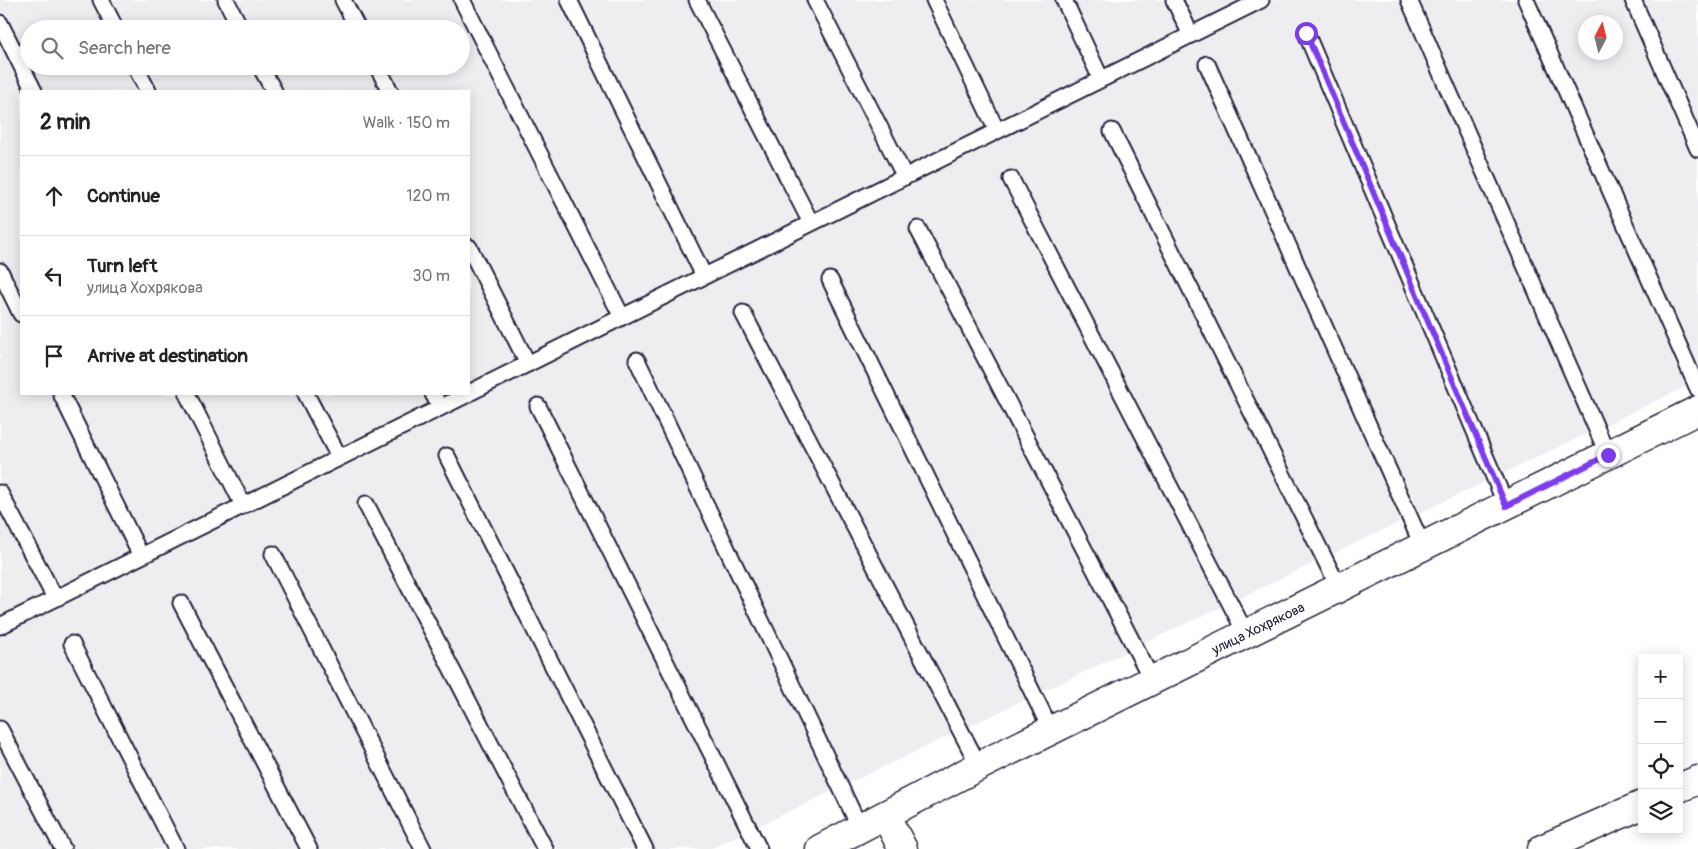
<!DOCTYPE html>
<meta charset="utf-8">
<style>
body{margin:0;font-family:Pangolin,sans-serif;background:#f2f2f2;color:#222}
.controls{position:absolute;right:15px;bottom:15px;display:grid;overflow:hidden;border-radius:0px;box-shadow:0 2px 12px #0003}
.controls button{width:45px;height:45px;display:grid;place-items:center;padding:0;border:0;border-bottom:1px solid #e0e0e0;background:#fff;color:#222;font:25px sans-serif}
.compass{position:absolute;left:1578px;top:15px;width:45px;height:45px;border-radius:50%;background:#fff;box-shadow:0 2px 12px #0003;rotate:7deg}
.stop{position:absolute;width:15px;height:15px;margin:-11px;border:4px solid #7c3aed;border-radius:50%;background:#fff}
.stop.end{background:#7c3aed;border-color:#fff;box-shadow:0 1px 5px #0008}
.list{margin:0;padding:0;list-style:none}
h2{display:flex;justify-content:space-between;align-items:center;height:65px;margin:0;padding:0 20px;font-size:21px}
h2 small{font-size:16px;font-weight:400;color:#767676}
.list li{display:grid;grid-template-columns:32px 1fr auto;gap:15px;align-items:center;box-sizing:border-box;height:80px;padding:0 20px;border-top:1px solid #e0e0e0}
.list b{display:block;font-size:19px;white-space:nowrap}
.list p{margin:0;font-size:16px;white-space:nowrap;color:#767676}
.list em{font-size:16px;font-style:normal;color:#767676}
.icon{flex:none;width:28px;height:28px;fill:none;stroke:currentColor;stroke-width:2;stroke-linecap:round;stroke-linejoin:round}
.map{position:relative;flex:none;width:1698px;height:849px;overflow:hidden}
.search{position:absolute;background:#fff;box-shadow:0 2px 12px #0003;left:20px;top:20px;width:450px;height:55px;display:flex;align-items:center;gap:12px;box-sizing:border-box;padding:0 18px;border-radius:28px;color:#767676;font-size:19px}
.panel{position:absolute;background:#fff;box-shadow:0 2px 12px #0003;left:20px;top:90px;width:450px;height:305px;border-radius:0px}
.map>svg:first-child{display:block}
</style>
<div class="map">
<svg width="1698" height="849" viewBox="0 0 1698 849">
<rect width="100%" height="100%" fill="#fff"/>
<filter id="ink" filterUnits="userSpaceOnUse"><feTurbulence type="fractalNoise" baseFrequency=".02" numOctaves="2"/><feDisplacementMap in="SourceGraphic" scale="10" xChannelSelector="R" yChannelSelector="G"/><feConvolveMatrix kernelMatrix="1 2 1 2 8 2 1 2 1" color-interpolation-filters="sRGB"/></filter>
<g filter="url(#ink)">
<path fill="#eeeef1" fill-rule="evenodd" d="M0,0H1698V381L710,849H0ZM1586,22H1616V52H1586ZM29,29H461V66H29ZM21,91H469V394H21Z"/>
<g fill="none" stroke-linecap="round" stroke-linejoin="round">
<g stroke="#22223b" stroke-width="19">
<path id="lane" d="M101,0L116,29
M226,0L241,29
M343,0L358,29
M462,0L622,317
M569,0L704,276
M697,0L811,223
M815,0L905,177
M934,0L997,131
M1064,0L1101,79
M1174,0L1191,35
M1409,0L1608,455
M1526,0L1698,389
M1633,0L1698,149
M0,23L34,91
M1306,33L1506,505
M1207,64L1423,547
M135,66L148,91
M260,66L274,91
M377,66L390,91
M1112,131L1339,588
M1011,179L1246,634
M918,229L1152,680
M469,247L528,364
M0,271L21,314
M830,280L1051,730
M743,313L979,766
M637,360L860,828
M469,393L1261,0
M61,394L141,556
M187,394L243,505
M306,394L339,457
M433,394L440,407
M538,406L759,849
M447,456L645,849
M0,493L55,598
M366,504L545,849
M273,554L423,849
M181,603L309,849
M0,626L468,394
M72,644L176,849
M0,729L63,849"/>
</g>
<g stroke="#22223b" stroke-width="31">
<path id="street" d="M1679,788L1698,780
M885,815L903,849
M820,849L979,766L1698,410
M1542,849L1642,805"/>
</g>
<use href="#lane" stroke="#fff" stroke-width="15"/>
<use href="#street" stroke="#fff" stroke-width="28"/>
</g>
</g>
<g fill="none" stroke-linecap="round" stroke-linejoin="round" filter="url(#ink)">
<path stroke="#7c3aed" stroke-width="6" d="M1306,33L1506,506L1608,455"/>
</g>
<g text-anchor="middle" stroke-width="4" stroke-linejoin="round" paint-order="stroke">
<g font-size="14" fill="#22223b" stroke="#fff">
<text transform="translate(1258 628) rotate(-26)" y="5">улица Хохрякова</text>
</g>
</g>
</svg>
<div class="controls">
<button>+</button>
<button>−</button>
<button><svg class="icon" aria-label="locate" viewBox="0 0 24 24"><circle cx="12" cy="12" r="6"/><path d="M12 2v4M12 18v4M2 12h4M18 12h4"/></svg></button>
<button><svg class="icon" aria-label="layers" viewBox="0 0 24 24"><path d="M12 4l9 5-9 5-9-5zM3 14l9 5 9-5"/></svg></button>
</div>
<svg class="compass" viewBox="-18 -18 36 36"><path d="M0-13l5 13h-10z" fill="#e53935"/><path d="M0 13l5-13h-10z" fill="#767676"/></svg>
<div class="stop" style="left:1306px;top:33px"></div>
<div class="stop end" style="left:1608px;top:455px"></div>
<div class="search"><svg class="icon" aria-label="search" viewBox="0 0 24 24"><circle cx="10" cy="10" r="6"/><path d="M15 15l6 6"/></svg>Search here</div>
<section class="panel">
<h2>2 min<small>Walk · 150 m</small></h2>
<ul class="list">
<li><svg class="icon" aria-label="ahead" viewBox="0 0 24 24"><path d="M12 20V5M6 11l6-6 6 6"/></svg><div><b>Continue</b></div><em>120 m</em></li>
<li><svg class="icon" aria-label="left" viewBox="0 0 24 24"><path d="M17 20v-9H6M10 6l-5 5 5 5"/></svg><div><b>Turn left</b><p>улица Хохрякова</p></div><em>30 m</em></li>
<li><svg class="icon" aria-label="arrive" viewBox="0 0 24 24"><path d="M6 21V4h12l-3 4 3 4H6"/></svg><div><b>Arrive at destination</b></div></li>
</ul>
</section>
</div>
